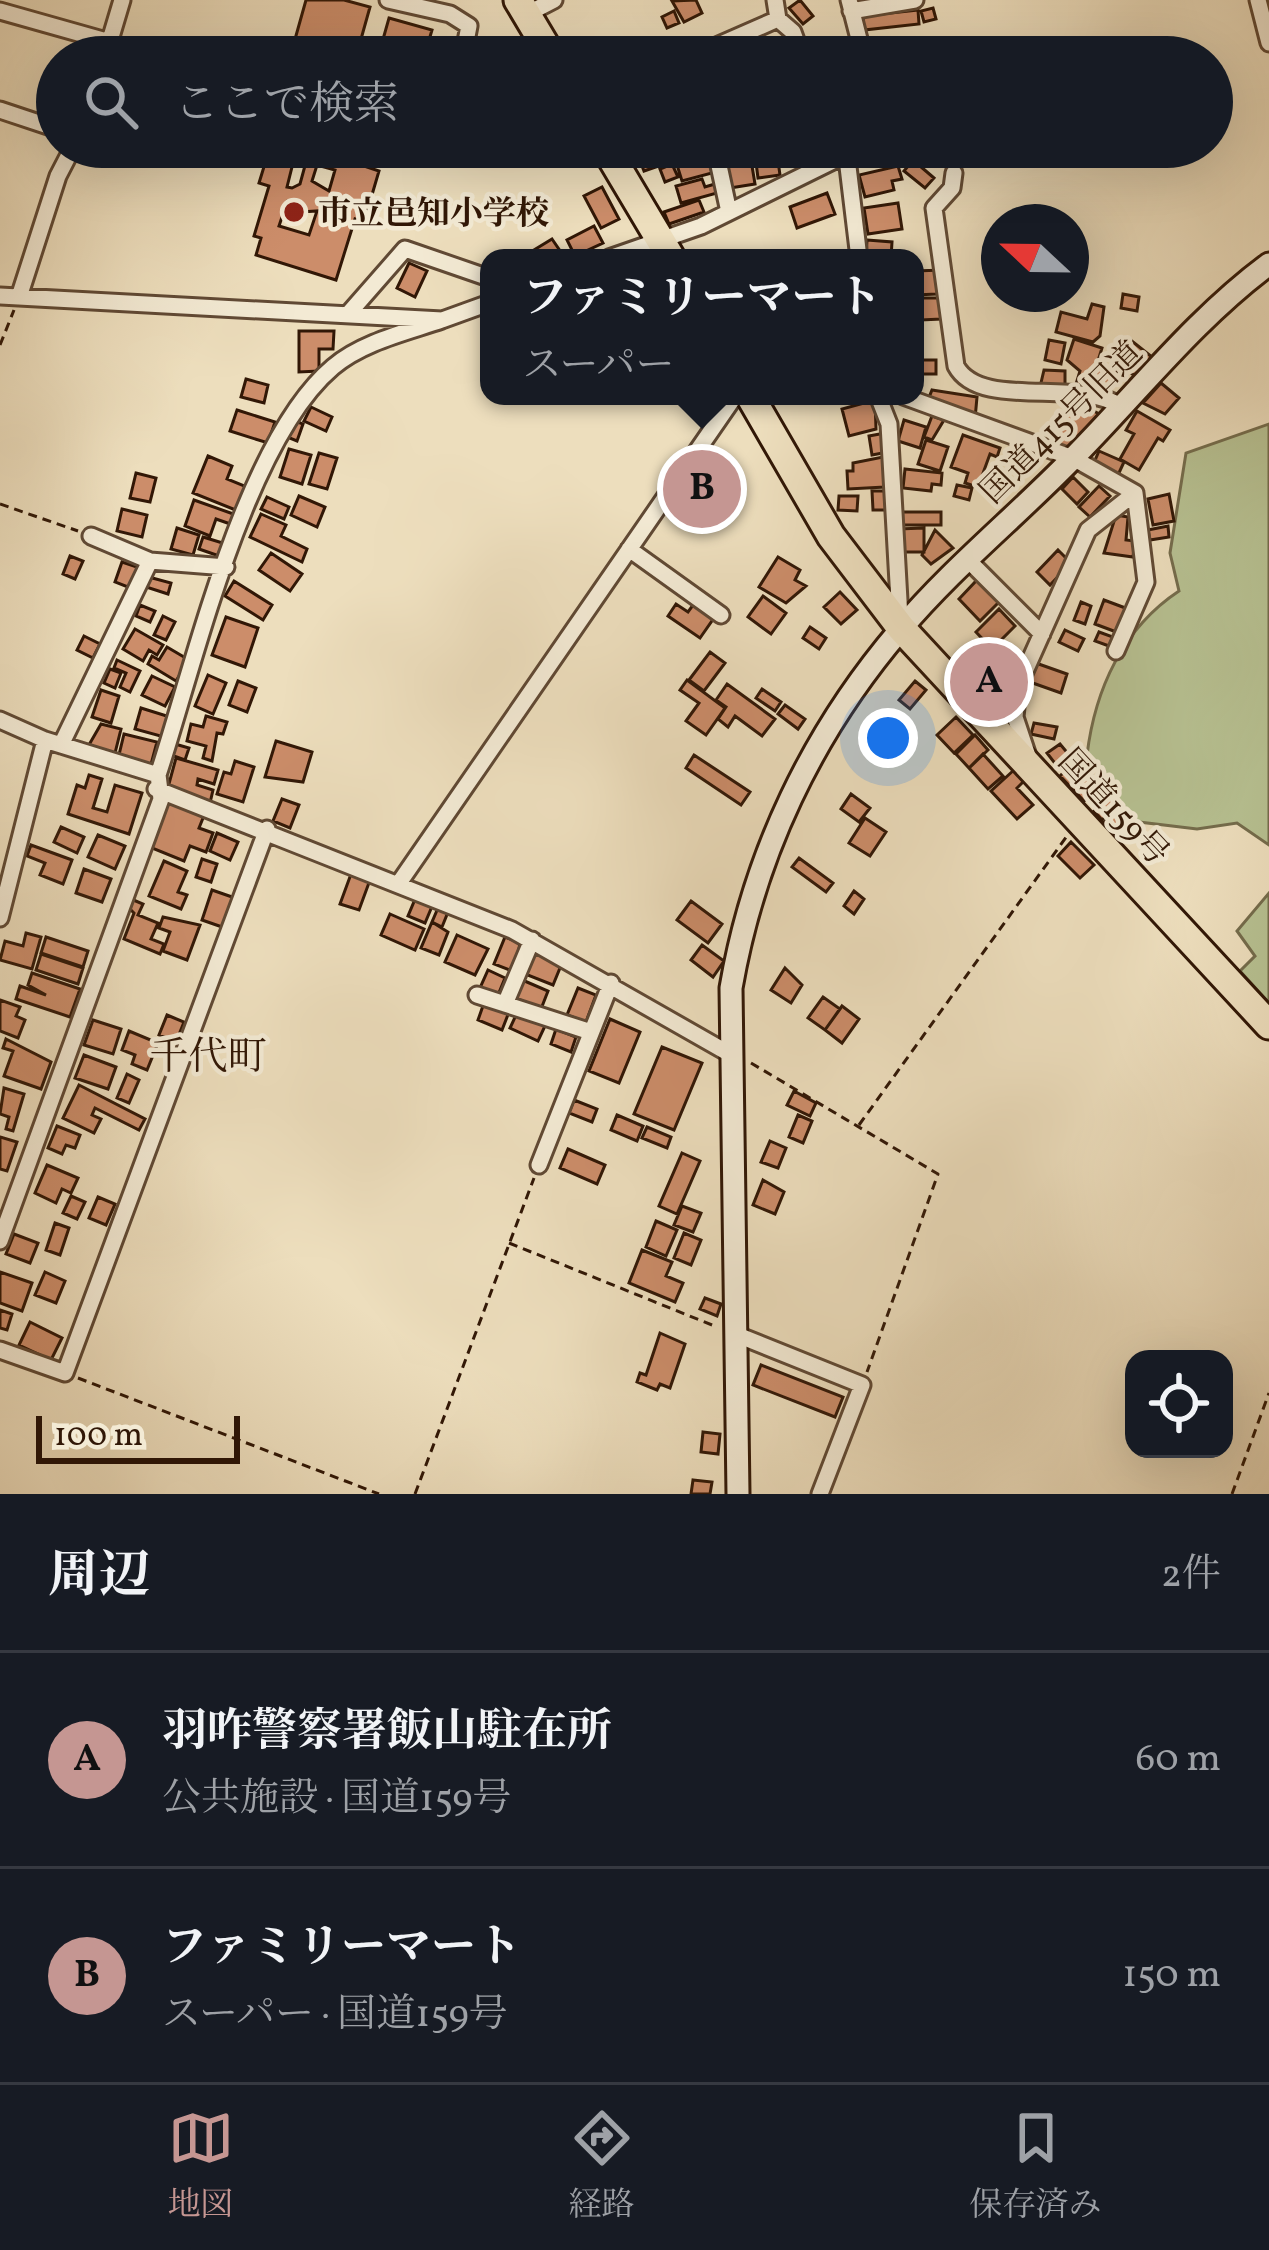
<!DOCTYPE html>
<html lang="ja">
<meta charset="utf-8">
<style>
body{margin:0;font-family:Vollkorn,"Noto Serif JP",serif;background:#242831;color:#f1f3f6}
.controls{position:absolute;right:36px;bottom:36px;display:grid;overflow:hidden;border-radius:24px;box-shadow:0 12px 48px #0002}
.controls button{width:108px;height:108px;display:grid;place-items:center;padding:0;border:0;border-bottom:3px solid #363941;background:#171b24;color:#f1f3f6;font:60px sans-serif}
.compass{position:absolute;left:981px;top:204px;width:108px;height:108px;border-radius:50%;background:#171b24;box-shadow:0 12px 48px #0002;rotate:292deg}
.scale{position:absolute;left:36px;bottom:30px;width:204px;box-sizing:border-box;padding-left:12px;border:6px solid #311706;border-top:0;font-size:33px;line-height:42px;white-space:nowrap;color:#311706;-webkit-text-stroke:9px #f3ead4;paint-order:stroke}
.you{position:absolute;left:888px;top:738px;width:42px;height:42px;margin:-30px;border:9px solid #fff;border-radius:50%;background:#1a73e8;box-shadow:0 0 0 18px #1a73e833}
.badge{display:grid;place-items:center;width:78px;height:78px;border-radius:50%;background:#c59692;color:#111;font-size:39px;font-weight:700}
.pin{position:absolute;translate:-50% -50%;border:6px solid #fff;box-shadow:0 3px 12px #0006}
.popup{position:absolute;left:480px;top:249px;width:444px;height:156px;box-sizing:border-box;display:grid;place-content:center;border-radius:24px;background:#171b24;filter:drop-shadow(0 3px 9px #0005);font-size:39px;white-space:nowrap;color:#9ea1a6}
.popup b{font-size:45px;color:#f1f3f6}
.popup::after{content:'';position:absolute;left:50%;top:100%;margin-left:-24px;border:24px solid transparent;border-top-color:#171b24}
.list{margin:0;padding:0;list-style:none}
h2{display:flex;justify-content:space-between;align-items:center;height:156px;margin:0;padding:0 48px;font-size:51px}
h2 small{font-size:39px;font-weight:400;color:#9ea1a6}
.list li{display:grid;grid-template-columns:78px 1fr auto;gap:36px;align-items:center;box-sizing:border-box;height:216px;padding:0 48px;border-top:3px solid #363941}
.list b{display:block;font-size:45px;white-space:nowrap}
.list p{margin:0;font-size:39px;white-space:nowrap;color:#9ea1a6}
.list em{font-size:39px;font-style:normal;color:#9ea1a6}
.icon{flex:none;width:66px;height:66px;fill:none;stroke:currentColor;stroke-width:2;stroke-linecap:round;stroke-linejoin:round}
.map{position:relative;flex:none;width:1269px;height:1494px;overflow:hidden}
.search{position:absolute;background:#171b24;box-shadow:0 12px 48px #0002;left:36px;right:36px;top:36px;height:132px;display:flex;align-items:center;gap:30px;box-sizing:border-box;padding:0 42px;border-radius:66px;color:#9ea1a6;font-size:45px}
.sheet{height:588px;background:#171b24}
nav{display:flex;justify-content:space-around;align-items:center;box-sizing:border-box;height:168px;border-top:3px solid #363941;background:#171b24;font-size:33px;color:#9ea1a6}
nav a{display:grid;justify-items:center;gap:6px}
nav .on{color:#c59692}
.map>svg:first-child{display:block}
</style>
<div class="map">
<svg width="1269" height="1494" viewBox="0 0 1269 1494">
<rect width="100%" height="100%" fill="#eddebd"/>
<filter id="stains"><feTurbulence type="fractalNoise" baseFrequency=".00167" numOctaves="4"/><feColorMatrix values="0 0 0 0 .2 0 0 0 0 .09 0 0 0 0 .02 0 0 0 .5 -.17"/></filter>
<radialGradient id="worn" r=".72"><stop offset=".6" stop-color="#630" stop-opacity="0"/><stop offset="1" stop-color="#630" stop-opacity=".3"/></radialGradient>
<path fill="#b7c192" stroke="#746c4c" stroke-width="3" d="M1269,424V845L1237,823L1197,829L1131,821L1087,755C1095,689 1123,628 1179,591L1170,553L1186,453Z
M1269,893V1003L1240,971L1255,956L1237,931Z"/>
<path fill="#cc8d6a" stroke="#311706" stroke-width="3" fill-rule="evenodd" d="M306,0H344L370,7L356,57H290Z
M696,0L702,13L684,22L672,1Z
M800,0L813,16L803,24L789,8Z
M933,8L936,19L924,22L921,11Z
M918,10L919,24L864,30L863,16Z
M674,11L679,23L667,28L662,17Z
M389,18L432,30L424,57H378Z
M270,147H370L364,166L379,171L364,222L355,219L336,280L256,255L261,238L254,236L269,186L259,183ZM294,159L306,162L300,184L292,188L287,187ZM317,165L335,170L329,191L312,181ZM287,202L301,212L317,211L309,235L279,226Z
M681,147H707L708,150L676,163L672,151Z
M754,147H776L780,175L758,178Z
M799,147H826V156H798Z
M851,147H886L885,159L858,157Z
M665,149L670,162L644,171L639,158Z
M750,154L755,184L730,188L726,158Z
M697,160L709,161L712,173L682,181L677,165Z
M913,160L934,178L925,188L904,171Z
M672,164L678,177L665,182L660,169Z
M898,166L902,179L892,181L894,190L865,197L859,175Z
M702,179L705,187L715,184L717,193L681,203L676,186Z
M602,187L619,219L601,228L584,196Z
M827,193L835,214L797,228L790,207Z
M699,200L704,212L669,224L664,212Z
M898,203L902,229L868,234L864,208Z
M594,226L603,243L575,256L567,240Z
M552,239L565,258H525L524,256Z
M867,240L892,242L891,258H866Z
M409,263L427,271L415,297L397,288Z
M942,270L937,294L915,295V271Z
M1123,294L1139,297L1137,311L1121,308Z
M921,298H940L941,319L921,320Z
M1092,304L1104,307L1100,336L1093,342L1056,332L1061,312L1087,319Z
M299,331H334L333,349H319V371L299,372Z
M1128,338L1152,357L1136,377L1112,357Z
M1074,339L1102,348L1097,364L1118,370L1105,393L1076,384L1080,371L1067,360Z
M1049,340L1065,343L1061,364L1045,360Z
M920,360H936V374H920Z
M1044,370L1065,371V388L1040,387Z
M246,379L268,385L264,403L241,397Z
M1161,383L1179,398L1165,414L1143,403Z
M932,390L977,397L975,419L928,400Z
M875,400L876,429L849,436L842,409Z
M1076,401L1099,414L1066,451L1051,437Z
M311,407L332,417L326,431L304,421Z
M237,410L275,422L268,443L230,431Z
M1137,411L1170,430L1163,441L1158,438L1139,470L1120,459L1134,434L1126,430Z
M932,416L944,420L932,440L924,437Z
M293,420L303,424L297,441L287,437Z
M904,420L926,427L920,448L898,441Z
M885,433L888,452L872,455L869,436Z
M963,435L1000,448L997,457L990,454L978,487L965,483L968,473L951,467Z
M926,440L948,447L940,471L918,464Z
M289,449L311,455L302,484L280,477Z
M1099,451L1124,462L1118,475L1093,465Z
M319,453L337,458L327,489L309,484Z
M208,456L232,466L227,479L247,487L238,511L193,493Z
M718,457L738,494L713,508L693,471Z
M883,457L885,487L848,489L847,471H853V463Z
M905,469L942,473L941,485L932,484L931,491L903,488Z
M136,473L156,478L150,502L130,498Z
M1073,477L1088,492L1077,504L1062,489Z
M957,485L972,488L969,500L954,496Z
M1099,486L1110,496L1090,517L1079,507Z
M872,491H890V510H873Z
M1169,494L1174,521L1153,525L1148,499Z
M299,496L325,507L317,527L291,515Z
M839,496H858L857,511L838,510Z
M267,497L289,507L284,519L261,509Z
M194,500L239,516L236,526L216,519L210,536L185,526Z
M122,509L147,515L142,537L117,531Z
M899,512H941V525H898Z
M261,514L286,525L281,536L307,549L302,562L250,537Z
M1116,515L1128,517L1126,540L1135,541L1133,557L1104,553Z
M1168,526L1169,537L1150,540L1148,530Z
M177,528L199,535L193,555L171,549Z
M924,528V552H898V529Z
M935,530L953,548L931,564L922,555Z
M203,537L226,544L222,557L199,549Z
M1058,550L1071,563L1050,585L1037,572Z
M271,553L302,574L290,591L259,570Z
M70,556L83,561L75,579L63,574Z
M778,557L800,570L795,580L806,586L786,603L759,587Z
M122,562L140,568L133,589L115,582Z
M145,576L171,583L168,594L143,586Z
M977,580L999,602L980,621L959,599Z
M234,581L272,605L263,620L225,596Z
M840,592L857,610L841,624L824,607Z
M763,596L786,613L771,634L748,617Z
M1104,600L1128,609L1119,633L1095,624Z
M696,601L716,615L700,638L668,616L676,604L688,612Z
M1081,602L1091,606L1085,624L1074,620Z
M140,605L155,611L150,622L136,616Z
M999,609L1015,626L992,649L976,632Z
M163,616L175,622L166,640L154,635Z
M226,617L258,628L245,667L212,655Z
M810,627L826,638L819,649L803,638Z
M135,629L163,645L157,655L149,650L143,661L123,649Z
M1065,630L1084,639L1078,651L1059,642Z
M1099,632L1113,637L1109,646L1095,641Z
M84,636L100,644L93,658L77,650Z
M167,647L189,660L176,681L148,664L152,656L159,660Z
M710,652L725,663L704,691L689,680Z
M995,659L1012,676L989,698L973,682Z
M117,660L140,671L130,692L120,687L126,673L114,668Z
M1033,662L1067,674L1061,693L1027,681Z
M110,669L121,673L115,688L104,683Z
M208,675L226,683L213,714L195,706Z
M152,676L175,687L165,706L142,695Z
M687,680L725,708L706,735L686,721L699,703L680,690Z
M238,681L256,688L247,712L229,705Z
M915,681L926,690L910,709L899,700Z
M727,684L775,719L762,736L735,716L728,727L718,719L726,707L716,700Z
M762,689L781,702L775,711L756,698Z
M101,690L119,696L111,723L92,717Z
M785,705L805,719L798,729L778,714Z
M141,708L170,717L164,737L135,729Z
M206,716L227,722L223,734L217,733L212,761L203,758L206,746L187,741L191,724L203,727Z
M956,717L973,735L954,753L937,735Z
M1034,723L1057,727L1054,739L1031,734Z
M101,724L121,729L114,757L86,750Z
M124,734L157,742L150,768L118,759Z
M975,735L988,750L969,768L956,754Z
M276,741L312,752L303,782L265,777Z
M175,744L189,748L185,760L171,755Z
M1060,744L1070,756L1057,766L1047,753Z
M983,754L1003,776L988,789L969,768Z
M694,755L750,792L741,805L686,768Z
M176,758L218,770L214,784L198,779L197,785L213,790L210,803L167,791Z
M1077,759L1092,775L1087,787L1092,793L1084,801L1060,776Z
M235,761L254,767L243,802L217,794L224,772L231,774Z
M1015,769L1025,780L1017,788L1033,805L1017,819L991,791Z
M89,775L102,779L93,808L107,812L115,785L142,793L129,834L68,814L77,785L85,788Z
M851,794L870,808L859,822L841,809Z
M1109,797L1117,805L1102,820L1094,811Z
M166,798L205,813L199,828L213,833L206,852L190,846L184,861L147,846Z
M282,799L299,805L290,828L273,821Z
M1114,814L1122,823L1110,835L1101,825Z
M865,818L886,832L870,856L849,843Z
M61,827L84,837L77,853L54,842Z
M217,833L238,842L230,860L210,851Z
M98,835L125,846L115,869L88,857Z
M1071,842L1094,865L1080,878L1058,856Z
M31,845L72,860L63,884L40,875L45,863L27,856Z
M799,858L833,883L826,892L792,867Z
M202,859L217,864L211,882L196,877Z
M164,861L187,871L178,892L187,895L181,909L149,896Z
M84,869L111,879L102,902L76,893Z
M351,874L370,880L359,910L340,904Z
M212,890L235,898L225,928L202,920Z
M854,891L864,899L854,914L844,906Z
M416,897L433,904L425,923L408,916Z
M131,899L143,904L138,915L158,923L151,939L164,944L160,954L124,939L134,913L128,907Z
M691,901L722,924L708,943L677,920Z
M438,908L448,912L442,927L432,922Z
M390,914L424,929L415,950L381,935Z
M163,917L200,925L187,960L163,951L170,932L159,928Z
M432,922L448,932L439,955L421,948Z
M26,933L41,937L32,969L0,960L5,941L23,946Z
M457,935L488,949L475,975L445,962Z
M46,937L88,951L83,967L41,953Z
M505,937L520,943L515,972L494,964Z
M702,945L724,961L713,977L691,960Z
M534,952L562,963L553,985L525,974Z
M41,954L83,968L78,984L36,970Z
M785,968L802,985L791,1003L771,990Z
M488,970L505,978L498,995L480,988Z
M32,973L80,989L70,1017L16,999L20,986L46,995L28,985Z
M520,979L548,991L541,1009L513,997Z
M578,988L596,995L586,1022L567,1015Z
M823,997L840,1009L825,1030L808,1018Z
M0,1000L20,1007L16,1016L25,1020L18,1038L0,1031Z
M484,1003L509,1012L502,1030L478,1020Z
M842,1006L859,1019L842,1043L825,1030Z
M517,1013L545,1026L538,1041L510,1028Z
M167,1015L184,1022L176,1042L159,1035Z
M610,1019L640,1032L619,1083L589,1071Z
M93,1020L121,1029L113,1054L84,1045Z
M556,1029L576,1037L571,1052L551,1044Z
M129,1031L158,1043L147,1070L132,1064L135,1055L122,1050Z
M6,1039L51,1062L41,1089L4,1076L13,1051L3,1048Z
M662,1047L702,1063L674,1130L634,1114Z
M84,1055L116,1067L108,1089L75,1078Z
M127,1074L139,1080L129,1103L117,1098Z
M79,1085L145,1119L139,1130L95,1108L92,1115L101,1119L94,1133L63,1118Z
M4,1088L24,1094L13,1131L6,1129L9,1117L0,1114Z
M794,1091L816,1103L810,1116L787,1105Z
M574,1100L597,1109L592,1122L569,1113Z
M617,1115L643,1126L637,1141L611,1130Z
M798,1115L812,1121L803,1143L789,1137Z
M57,1126L80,1135L75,1148L66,1145L62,1154L48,1148Z
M647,1127L671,1137L667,1148L642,1138Z
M0,1137L17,1142L7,1171L0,1169Z
M770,1141L786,1148L778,1168L761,1162Z
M568,1149L605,1165L597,1184L560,1168Z
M682,1153L700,1161L677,1214L659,1206Z
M47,1165L78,1178L71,1193L62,1189L56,1203L35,1193Z
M763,1180L784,1192L775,1214L753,1205Z
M71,1196L85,1202L77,1219L63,1213Z
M98,1197L115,1204L106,1225L89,1218Z
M682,1206L701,1213L693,1232L674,1225Z
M656,1221L677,1230L666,1256L646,1247Z
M55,1223L69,1228L60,1255L46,1250Z
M684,1233L701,1240L691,1265L674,1258Z
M14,1234L38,1243L30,1263L6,1254Z
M642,1250L672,1262L666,1276L683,1283L675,1302L629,1283Z
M0,1272L32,1283L22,1311L0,1303Z
M45,1272L65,1281L56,1303L35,1295Z
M705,1298L721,1304L717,1316L700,1309Z
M0,1310L12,1314L7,1330L0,1328Z
M30,1322L62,1338L51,1360L19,1345Z
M660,1333L685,1344L670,1388L660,1384L657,1390L637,1382L640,1373L646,1375Z
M761,1365L843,1397L835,1417L753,1385Z
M703,1432L720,1434L718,1454L701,1452Z
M693,1480L712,1482L710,1494H691Z"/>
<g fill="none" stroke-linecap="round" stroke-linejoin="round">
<g stroke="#604934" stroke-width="21">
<path id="street" d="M388,0L450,14L469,26L463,57
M849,0L859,39L857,57
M1258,0L1269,43
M0,11L110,42
M851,11L915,0
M527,14L554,0
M778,19L793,32L802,57
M105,57L122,0
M691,57L778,19L775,0
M0,110L57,129
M456,147L477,155L494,147
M715,147L729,212
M846,150L859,258
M954,173L952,188L934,208L956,366C980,411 1080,377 1122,407
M609,258L701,226L845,155
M0,296L442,320L489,303
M19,297L58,176L73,147
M349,313L405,249L489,278
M878,396L889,424L900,618
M903,396L1073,458L1135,493L1146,582L1116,651
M91,536L150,561L226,567
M629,549L721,615
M969,561L1042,634
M0,720L45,740
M61,745L150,561
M1028,756L1015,717L1018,687L1088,530L1135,493
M156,789L512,930L728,1053
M399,883L735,396
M0,918L45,740L158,775
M477,995L591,1032
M505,1004L532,940
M539,1165L611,983
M0,1241L161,799L158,775C195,663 245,441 333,367C362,342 407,332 442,320
M735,1334L862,1385L820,1494
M0,1350L65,1373L267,829"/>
</g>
<g stroke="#311706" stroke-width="27">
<path id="secondary" d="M738,1494L731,988C754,855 812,733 900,630C952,568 1018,515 1075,456C1138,392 1196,318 1269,264"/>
</g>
<g stroke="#311706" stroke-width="33">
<path id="highway" d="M518,0L552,57
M605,147L671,258
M750,396L831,536L901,628L1269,1025"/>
</g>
<path stroke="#311706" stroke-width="3" stroke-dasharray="9 6" stroke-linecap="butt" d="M0,345L14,310
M0,504L78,531
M751,1063L938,1174L867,1372
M859,1125L1067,836
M509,1243L717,1327
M78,1378L379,1494
M415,1494L534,1178
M1232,1494L1269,1393"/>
<use href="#street" stroke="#f3ead4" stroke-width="15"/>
<use href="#secondary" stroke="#f3ead4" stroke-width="21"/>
<use href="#highway" stroke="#eddebd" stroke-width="27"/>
</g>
<circle fill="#8f2418" stroke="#f3ead4" stroke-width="4.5" cx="294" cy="212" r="12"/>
<g text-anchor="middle" stroke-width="9" stroke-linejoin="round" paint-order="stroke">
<g font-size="33" font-weight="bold" fill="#311706" stroke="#f3ead4" text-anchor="start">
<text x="318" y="224">市立邑知小学校</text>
</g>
<g font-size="33" fill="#311706" stroke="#f3ead4">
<text transform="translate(1060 421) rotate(-45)" y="12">国道415号旧道</text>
<text transform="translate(1115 806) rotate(47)" y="12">国道159号</text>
</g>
<g font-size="39" fill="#311706" stroke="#f3ead4">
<text x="208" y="1069">千代町</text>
</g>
</g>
<rect width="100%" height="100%" filter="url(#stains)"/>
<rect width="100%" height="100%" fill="url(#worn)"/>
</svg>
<div class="controls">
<button><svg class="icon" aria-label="locate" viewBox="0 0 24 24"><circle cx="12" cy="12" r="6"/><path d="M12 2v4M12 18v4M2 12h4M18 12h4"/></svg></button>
</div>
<svg class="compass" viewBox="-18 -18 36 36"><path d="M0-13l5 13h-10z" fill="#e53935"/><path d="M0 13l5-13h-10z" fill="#9ea1a6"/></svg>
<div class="scale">100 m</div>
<div class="you"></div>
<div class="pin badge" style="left:989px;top:682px">A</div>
<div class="pin badge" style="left:702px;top:489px">B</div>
<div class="popup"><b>ファミリーマート</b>スーパー</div>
<div class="search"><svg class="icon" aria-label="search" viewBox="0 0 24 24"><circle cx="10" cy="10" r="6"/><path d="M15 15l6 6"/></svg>ここで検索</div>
</div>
<section class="sheet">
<h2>周辺<small>2件</small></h2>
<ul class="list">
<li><span class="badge">A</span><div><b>羽咋警察署飯山駐在所</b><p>公共施設 · 国道159号</p></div><em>60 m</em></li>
<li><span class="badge">B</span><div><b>ファミリーマート</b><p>スーパー · 国道159号</p></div><em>150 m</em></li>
</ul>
</section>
<nav>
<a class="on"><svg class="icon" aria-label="map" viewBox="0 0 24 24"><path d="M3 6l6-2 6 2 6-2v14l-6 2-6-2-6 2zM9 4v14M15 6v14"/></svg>地図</a>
<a><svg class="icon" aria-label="directions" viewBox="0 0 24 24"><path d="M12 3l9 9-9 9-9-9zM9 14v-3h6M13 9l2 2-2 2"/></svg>経路</a>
<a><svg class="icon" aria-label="saved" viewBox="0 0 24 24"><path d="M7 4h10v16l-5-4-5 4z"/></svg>保存済み</a>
</nav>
